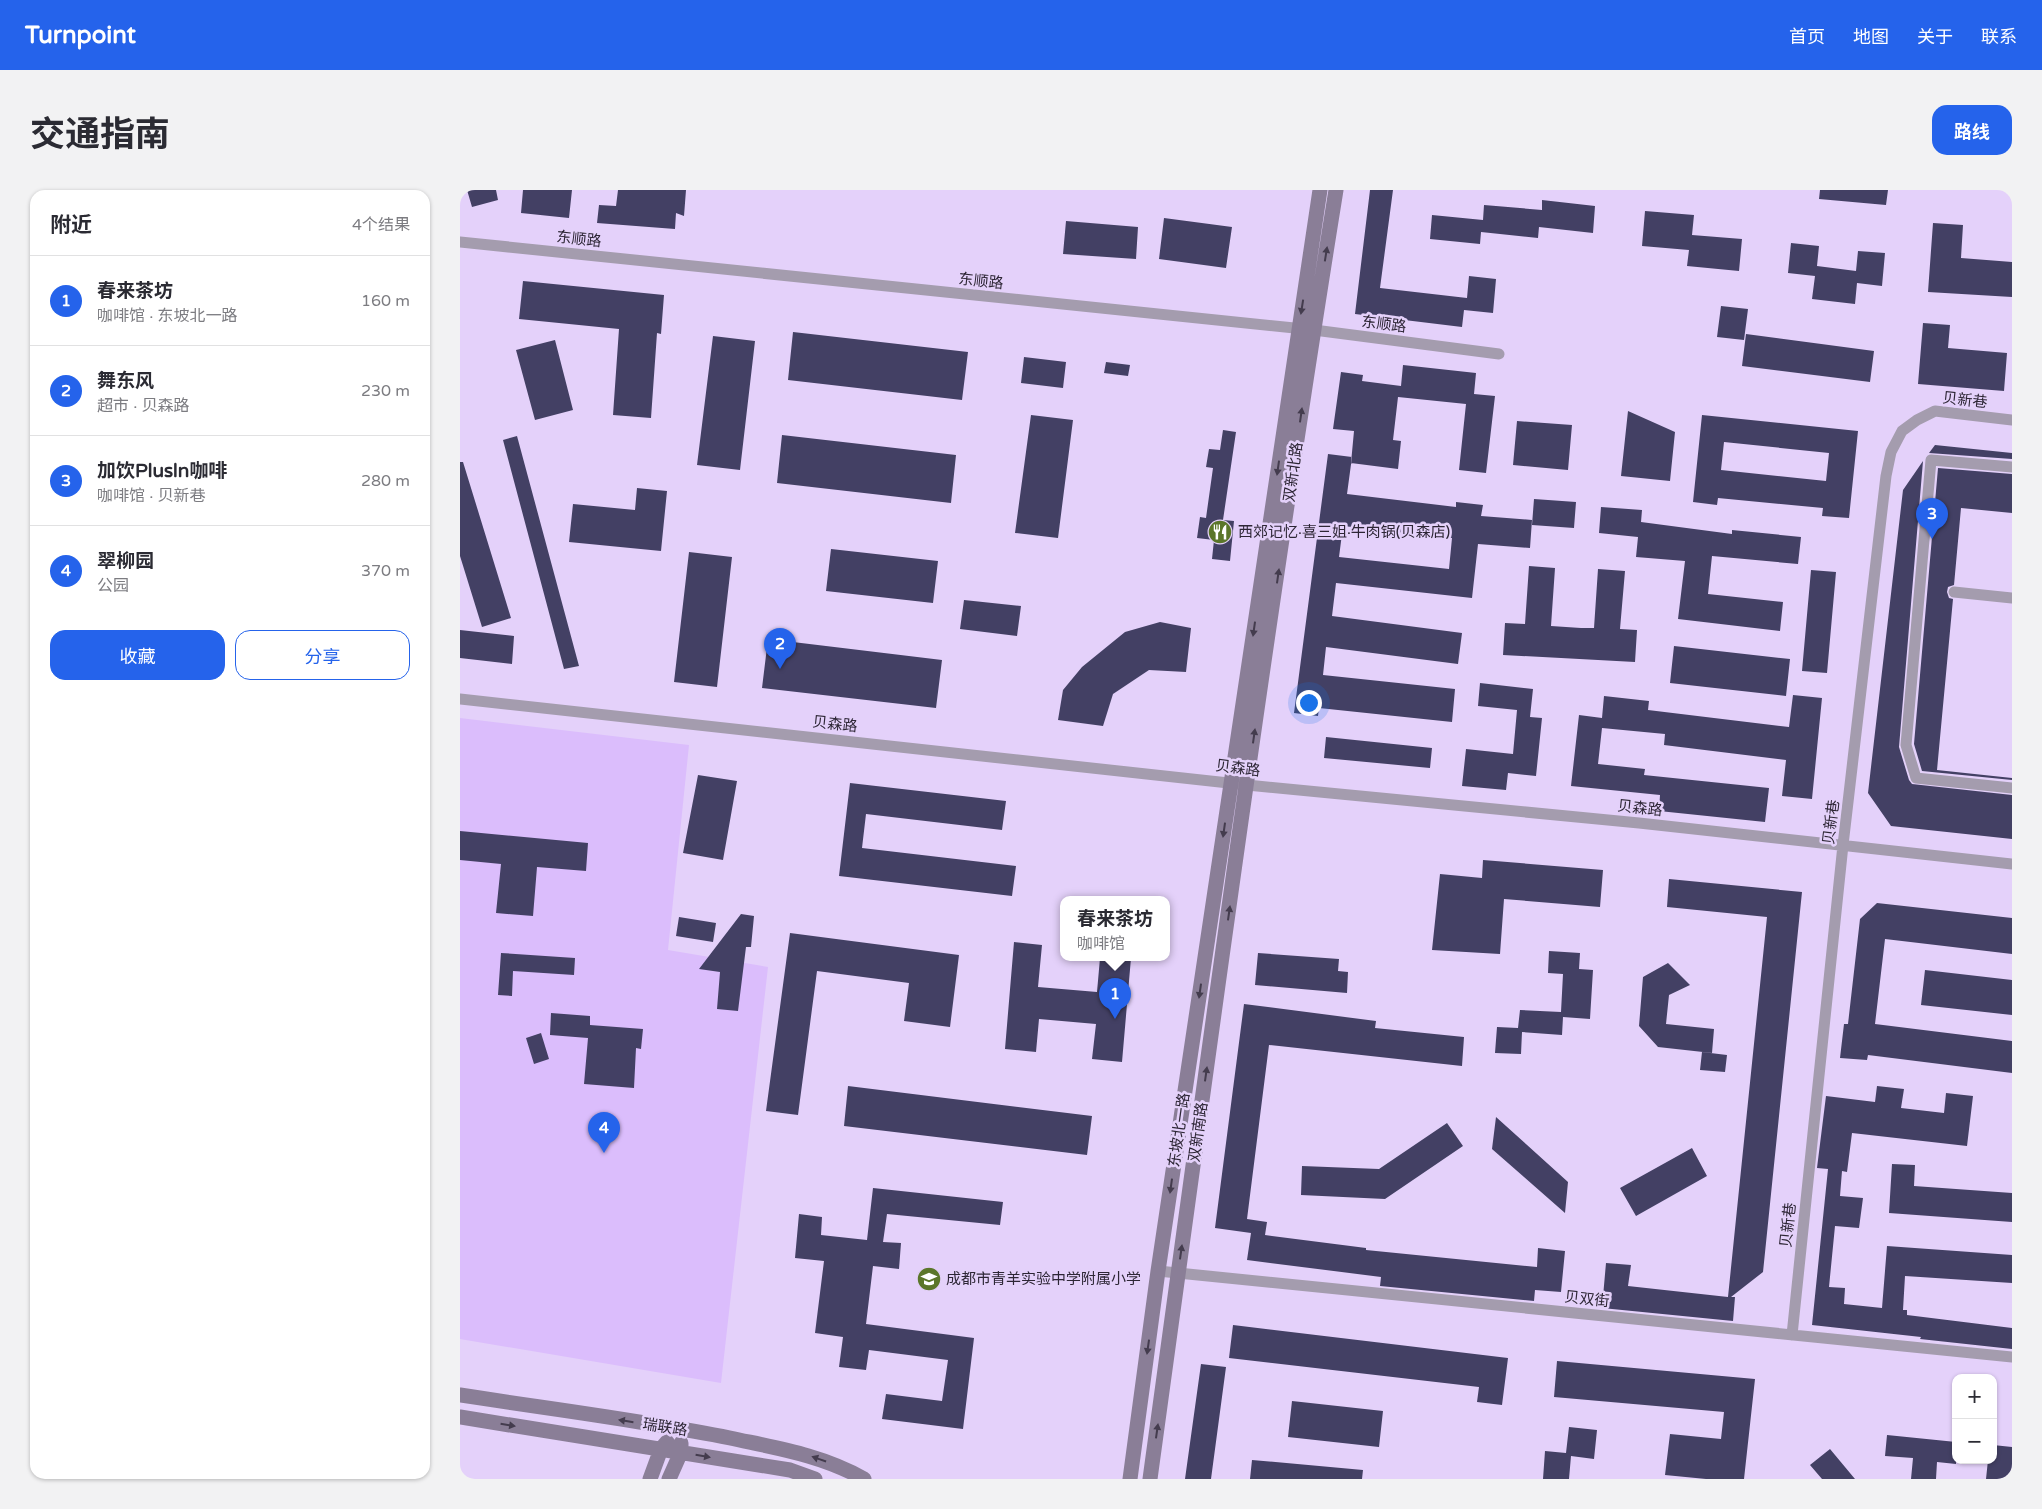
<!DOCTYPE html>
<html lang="zh">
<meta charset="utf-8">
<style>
body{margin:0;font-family:"Varela Round","Noto Sans SC",sans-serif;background:#f2f2f3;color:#2b2b33}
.controls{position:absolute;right:15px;bottom:15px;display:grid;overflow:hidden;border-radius:10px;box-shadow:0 1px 4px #0004}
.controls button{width:45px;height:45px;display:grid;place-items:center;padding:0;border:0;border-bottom:1px solid #e1e1e2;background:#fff;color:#2b2b33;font:25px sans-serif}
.you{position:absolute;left:848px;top:512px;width:18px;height:18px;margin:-12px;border:4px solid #fff;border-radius:50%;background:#1a73e8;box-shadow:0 0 0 8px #1a73e833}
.badge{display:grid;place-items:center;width:32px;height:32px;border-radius:50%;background:#2563eb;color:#fff;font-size:16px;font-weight:700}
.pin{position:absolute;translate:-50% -41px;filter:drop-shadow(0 1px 2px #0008)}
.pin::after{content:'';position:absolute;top:26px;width:18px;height:15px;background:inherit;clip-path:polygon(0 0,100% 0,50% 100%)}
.popup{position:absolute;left:600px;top:706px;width:110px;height:65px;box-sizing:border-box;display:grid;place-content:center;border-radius:10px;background:#fff;filter:drop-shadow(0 1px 4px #0005);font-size:16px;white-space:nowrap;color:#7c7c81}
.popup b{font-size:19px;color:#2b2b33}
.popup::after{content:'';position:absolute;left:50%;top:100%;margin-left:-10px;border:10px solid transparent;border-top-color:#fff}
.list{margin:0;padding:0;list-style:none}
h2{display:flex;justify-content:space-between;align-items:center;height:65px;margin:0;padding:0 20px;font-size:21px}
h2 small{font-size:16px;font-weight:400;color:#7c7c81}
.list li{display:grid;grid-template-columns:32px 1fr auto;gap:15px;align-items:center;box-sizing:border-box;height:90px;padding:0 20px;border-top:1px solid #e1e1e2}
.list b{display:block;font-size:19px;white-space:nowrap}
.list p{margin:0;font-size:16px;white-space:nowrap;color:#7c7c81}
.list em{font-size:16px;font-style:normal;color:#7c7c81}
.actions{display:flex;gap:10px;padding:15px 20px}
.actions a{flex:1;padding:11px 0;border:1px solid #2563eb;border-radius:15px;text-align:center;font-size:18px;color:#2563eb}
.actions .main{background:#2563eb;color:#fff}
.map{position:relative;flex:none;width:1552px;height:1289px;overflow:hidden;border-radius:15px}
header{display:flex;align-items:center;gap:30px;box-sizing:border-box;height:70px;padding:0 25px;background:#2563eb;color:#fff}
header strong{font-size:24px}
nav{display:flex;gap:28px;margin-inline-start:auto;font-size:18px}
.intro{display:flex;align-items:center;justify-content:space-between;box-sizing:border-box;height:120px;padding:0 30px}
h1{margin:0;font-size:35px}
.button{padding:12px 22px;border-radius:15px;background:#2563eb;color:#fff;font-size:18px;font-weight:700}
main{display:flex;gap:30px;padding:0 30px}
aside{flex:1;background:#fff;border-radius:15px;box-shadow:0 1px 4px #0004}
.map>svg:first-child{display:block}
</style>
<header>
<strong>Turnpoint</strong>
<nav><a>首页</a><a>地图</a><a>关于</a><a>联系</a></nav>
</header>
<div class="intro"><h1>交通指南</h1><a class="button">路线</a></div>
<main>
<aside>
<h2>附近<small>4个结果</small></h2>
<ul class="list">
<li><span class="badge">1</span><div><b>春来茶坊</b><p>咖啡馆 · 东坡北一路</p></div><em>160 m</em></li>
<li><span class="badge">2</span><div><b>舞东风</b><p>超市 · 贝森路</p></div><em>230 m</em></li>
<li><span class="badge">3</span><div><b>加饮Plusln咖啡</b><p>咖啡馆 · 贝新巷</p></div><em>280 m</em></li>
<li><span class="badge">4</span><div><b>翠柳园</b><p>公园</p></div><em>370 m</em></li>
</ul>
<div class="actions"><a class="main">收藏</a><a>分享</a></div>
</aside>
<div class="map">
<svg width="1552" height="1289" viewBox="0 0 1552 1289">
<rect width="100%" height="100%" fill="#e4d1fa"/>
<path fill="#dbbdfc" d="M0,528L229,555L208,760L308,777L261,1193L0,1149Z"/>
<path fill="#434064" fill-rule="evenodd" d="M7,0H36L38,10L12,17Z
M63,0H112L109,28L61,23Z
M158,0H226L224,26L216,23L215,39L137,33L139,15L156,16Z
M910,0H933L920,98L1007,108L1009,86L1036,89L1033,123L1004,120L1002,137L895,124Z
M1360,0H1428L1426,15L1359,9Z
M1082,10L1135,16L1133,43L1079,37L1078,48L1021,42L1020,54L970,49L972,25L1023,30L1024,15L1082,20Z
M1185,21L1234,25L1232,45L1282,49L1279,81L1227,76L1229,60L1182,56Z
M704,28L772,37L766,78L699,69Z
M606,31L678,37L676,69L603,64Z
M1473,33L1503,35L1501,68L1552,72V107L1468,102Z
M1331,53L1359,56L1357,76L1396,81L1398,61L1425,63L1422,96L1397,93L1395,114L1352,109L1355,86L1328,83Z
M63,91L204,105L201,144L197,143L191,228L153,225L159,139L59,129Z
M1261,116L1288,119L1284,150L1257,147Z
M1463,133L1490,135L1488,158L1547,163L1544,201L1458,194Z
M333,142L508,162L502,210L328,190Z
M1286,144L1414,161L1410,192L1282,176Z
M253,146L295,151L280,280L237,275Z
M95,150L113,220L75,230L56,160Z
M564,167L606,172L603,198L561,193Z
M646,172L670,175L668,186L644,183Z
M943,175L1016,183L1014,204L1035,206L1026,283L999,280L1006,214L938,207L933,250L941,251L938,279L891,273L894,241L873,239L881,182L903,185L902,191L941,196Z
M1168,221L1215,242L1210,291L1161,286Z
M571,225L613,230L598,348L555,343Z
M1242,225L1398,241L1389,328L1362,326L1363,318L1258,308L1257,315L1233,312ZM1264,252L1369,263L1366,291L1261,280Z
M1057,231L1112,235L1108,280L1053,275Z
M763,240L776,242L763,330L774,331L770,371L752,369L754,350L737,348L740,327L746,328L753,278L746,277L749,259L760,260Z
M322,245L496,265L491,313L317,293Z
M57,246L119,476L104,479L43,250Z
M1475,255L1552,263V269L1469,263Z
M868,264L892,267L887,304L996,317V312L1023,315L1021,326L1072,330L1070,358L1018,354L1012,408L876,393L872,426L1002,443L998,474L866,457L863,485L995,499L992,532L859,518L858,526L834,523ZM883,336L992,348L989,379L879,367Z
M1463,271L1439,557L1449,590L1452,594L1552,605V649L1431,636L1408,603L1443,300Z
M0,272H3L51,428L22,437L0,366Z
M1478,278L1552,284V323L1501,318L1494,395L1488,397L1487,402L1489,408L1493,409L1477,580L1552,588V590L1462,581L1454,554Z
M177,298L207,301L201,361L109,352L113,314L175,320Z
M1074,309L1116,312L1114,338L1072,335Z
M1141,317L1182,320L1181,332L1272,344V340L1341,347L1338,374L1252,366L1248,404L1323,412L1320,441L1218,429L1225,371L1176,367L1178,347L1139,343Z
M371,359L478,371L473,413L366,401Z
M229,362L272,367L257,497L214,492Z
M1069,376L1095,378L1091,436L1121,438H1134L1138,379L1165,381L1160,439L1177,440L1175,472L1043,465L1045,433L1065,434Z
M1351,380L1376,382L1367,483L1342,481Z
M504,410L561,416L557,446L500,439Z
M700,432L731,438L726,482L689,480L653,504L643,536L598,530L603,500L622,477L665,442Z
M0,440L54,446L52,474L0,468Z
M308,449L482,470L476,518L302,498Z
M1214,456L1330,469L1326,506L1210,493Z
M1020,493L1073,499L1070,527L1082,528L1076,586L1048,583L1046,600L1002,596L1006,559L1053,564L1057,520L1018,516Z
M1333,505L1362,508L1352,609L1322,606L1326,570L1204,555L1205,544L1142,538L1138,574L1185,579L1184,585L1309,598L1305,632L1199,621L1200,605L1111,596L1119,525L1142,528L1144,506L1189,511L1188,520L1329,537Z
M866,547L972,558L970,578L864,568Z
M238,585L277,591L263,670L223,663Z
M390,593L546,611L542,640L406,624L402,658L556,676L552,706L379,686Z
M0,641L128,653L126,681L77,677L73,726L36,723L41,674L0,670Z
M1023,670L1143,680L1140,717L1044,709L1040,764L972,760L980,684L1022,688Z
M1209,689L1342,702L1303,1082L1271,1107H1275L1273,1131L1142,1118L1146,1073L1171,1075L1168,1096L1268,1107L1307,727L1207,717Z
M1417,713L1552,728V764L1425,749L1415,834L1552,851V883L1408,865L1407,870L1380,868L1384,834H1388L1400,729Z
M281,724L294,726L291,757H286L278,821L257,819L260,782L239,779Z
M219,727L256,733L253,752L216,746Z
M330,743L499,765L490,837L444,831L449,793L357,781L338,925L306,921Z
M554,752L582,755L578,797L637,802L640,768H671L662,872L632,869L636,834L579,829L576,862L545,859Z
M1089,761L1120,763L1119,779L1133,780L1130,829L1103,827L1102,845L1062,842L1061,864L1035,863L1037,837L1058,838L1060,820L1101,822L1103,784L1088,783Z
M41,763L115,768L114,785L53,781L52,806L38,805Z
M798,763L879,769L878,781L888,782L887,803L795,795Z
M1208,773L1230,795L1209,805L1206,834L1254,839L1252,863L1198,857L1179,836L1183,787Z
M1465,780L1552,790V825L1461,815Z
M784,814L916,831L915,838L1004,847L1002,876L809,855L787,1029L807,1032L805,1045L906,1058V1060L1077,1077L1078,1058L1105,1061L1101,1102L1075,1100L1074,1111L920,1096L921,1087L787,1070L791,1043L755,1038Z
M91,823L130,826V835L183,839L181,859L176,858L174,898L124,894L128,848L90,845Z
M81,843L89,869L74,874L66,848Z
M1242,862L1267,865L1265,882L1240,880Z
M388,896L632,926L627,965L384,936Z
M1417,896L1444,899L1441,918L1484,923L1486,903L1513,906L1507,956L1392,943L1387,982L1382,981L1380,1006L1403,1008L1399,1038L1375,1036L1369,1097L1385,1098L1384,1114L1422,1118L1427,1056L1552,1065V1093L1445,1086L1443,1120H1447V1125L1552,1138V1159L1460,1149L1461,1147L1352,1135L1368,979L1357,978L1366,906L1415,912Z
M1036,927L1108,992L1105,1023L1032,959Z
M987,933L1003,956L925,1009L841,1005L842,976L919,979Z
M1232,958L1247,986L1176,1026L1160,998Z
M1432,974L1455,975L1454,996L1552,1003V1032L1429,1023Z
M413,998L543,1012L540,1035L427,1024L423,1052L441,1053L439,1079L413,1076L406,1134L514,1148L503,1239L422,1229L426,1204L482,1211L488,1170L409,1160L406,1180L379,1177L383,1147L355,1143L364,1071L335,1068L339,1024L362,1027L361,1045L407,1050Z
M773,1135L1048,1168L1042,1215L1017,1212L1019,1197L769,1168Z
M1097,1171L1295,1189L1284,1289H1246L1205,1285L1210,1244L1261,1249L1264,1222L1094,1207Z
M741,1174L766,1177L751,1289H725Z
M832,1211L923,1221L919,1257L828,1247Z
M1109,1237L1137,1240L1134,1269L1111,1266L1109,1289H1083L1085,1261L1106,1263Z
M1427,1245L1496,1252V1274L1477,1272L1476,1289H1451L1453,1268L1425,1266Z
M1533,1255L1552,1257V1289H1526L1528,1270H1533Z
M1370,1259L1395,1289H1362L1350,1275Z
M792,1270L903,1280L902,1289H790Z"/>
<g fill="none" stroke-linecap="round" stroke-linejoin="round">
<path stroke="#a49cae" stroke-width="11" d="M0,52L854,140L1039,164
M1552,277L1471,270L1446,555L1456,588L1552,598
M1494,402L1552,408
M0,509L787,595L1179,633L1552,674
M698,1081L1552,1167
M1332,1145L1383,655L1426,286L1431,262L1442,241L1457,230L1475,221L1552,230"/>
<path stroke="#8a7e97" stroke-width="15" d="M0,1205C90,1219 181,1230 270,1248C316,1258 362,1265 404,1289
M0,1227L330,1280L355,1289
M190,1289L201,1259L207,1252
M209,1289L221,1262V1253
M670,1289L698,1081L860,0
M690,1289C749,859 807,428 876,0"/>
</g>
<defs><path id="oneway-solid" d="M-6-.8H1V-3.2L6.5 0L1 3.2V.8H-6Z" transform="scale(1.25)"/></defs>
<g fill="#443c4e">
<use href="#oneway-solid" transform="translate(866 64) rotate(-81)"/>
<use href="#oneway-solid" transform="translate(842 117) rotate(99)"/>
<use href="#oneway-solid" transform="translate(841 225) rotate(-82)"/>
<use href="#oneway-solid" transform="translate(818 278) rotate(98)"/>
<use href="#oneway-solid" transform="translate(818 386) rotate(-82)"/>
<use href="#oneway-solid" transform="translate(794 439) rotate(98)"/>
<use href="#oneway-solid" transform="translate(794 546) rotate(-82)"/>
<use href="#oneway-solid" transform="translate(764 640) rotate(98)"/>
<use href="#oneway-solid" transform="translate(769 723) rotate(-82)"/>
<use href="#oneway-solid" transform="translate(740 801) rotate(98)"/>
<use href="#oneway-solid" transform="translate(746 884) rotate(-82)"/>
<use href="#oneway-solid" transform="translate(711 996) rotate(98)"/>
<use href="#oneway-solid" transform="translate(721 1062) rotate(-82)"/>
<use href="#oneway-solid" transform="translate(688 1157) rotate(98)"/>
<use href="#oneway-solid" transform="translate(166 1231) rotate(-171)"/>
<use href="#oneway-solid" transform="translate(48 1235) rotate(9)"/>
<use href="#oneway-solid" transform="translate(697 1241) rotate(-82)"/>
<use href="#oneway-solid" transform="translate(243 1266) rotate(10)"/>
<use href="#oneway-solid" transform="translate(359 1269) rotate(-161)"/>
</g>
<defs>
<g id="restaurant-disc" transform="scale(1.25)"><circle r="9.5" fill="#5b762a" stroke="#e4d1fa"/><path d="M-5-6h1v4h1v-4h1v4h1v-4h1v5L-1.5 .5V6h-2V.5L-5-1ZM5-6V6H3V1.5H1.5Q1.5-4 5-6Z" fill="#fff"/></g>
<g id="school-disc" transform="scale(1.25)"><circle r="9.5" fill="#5b762a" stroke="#e4d1fa"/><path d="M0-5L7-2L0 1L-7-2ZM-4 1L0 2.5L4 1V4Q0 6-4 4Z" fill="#fff"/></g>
</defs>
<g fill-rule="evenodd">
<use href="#restaurant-disc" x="760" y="342"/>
<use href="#school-disc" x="469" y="1089"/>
</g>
<g text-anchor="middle" stroke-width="5" stroke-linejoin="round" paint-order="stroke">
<g font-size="15" fill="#2d2635" stroke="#e4d1fa">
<text transform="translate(119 49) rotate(6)" y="5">东顺路</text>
<text transform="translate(521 91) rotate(6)" y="5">东顺路</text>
<text transform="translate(924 134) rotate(7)" y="5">东顺路</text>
<text transform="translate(1505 210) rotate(6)" y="5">贝新巷</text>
<text transform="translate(833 282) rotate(-82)" y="5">双新北路</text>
<text transform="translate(375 534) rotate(6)" y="5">贝森路</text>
<text transform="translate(778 578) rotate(7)" y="5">贝森路</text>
<text transform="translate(1180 618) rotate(6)" y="5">贝森路</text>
<text transform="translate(1371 632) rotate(-83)" y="5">贝新巷</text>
<text transform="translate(719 940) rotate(-82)" y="5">东坡北一路</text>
<text transform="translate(738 942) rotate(-82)" y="5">双新南路</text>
<text transform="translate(1328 1035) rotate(-84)" y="5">贝新巷</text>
<text transform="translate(1127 1109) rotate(6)" y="5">贝双街</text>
<text transform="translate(205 1237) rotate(9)" y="5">瑞联路</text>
</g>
<g font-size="15" fill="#2d2635" stroke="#e4d1fa" text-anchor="start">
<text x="778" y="347">西郊记忆·喜三姐·牛肉锅(贝森店)</text>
<text x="486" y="1094">成都市青羊实验中学附属小学</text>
</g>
</g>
</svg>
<div class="controls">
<button>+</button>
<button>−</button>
</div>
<div class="you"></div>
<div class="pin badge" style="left:655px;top:829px">1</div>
<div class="popup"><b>春来茶坊</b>咖啡馆</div>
<div class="pin badge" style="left:320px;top:479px">2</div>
<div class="pin badge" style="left:1472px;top:349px">3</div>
<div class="pin badge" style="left:144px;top:963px">4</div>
</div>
</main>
